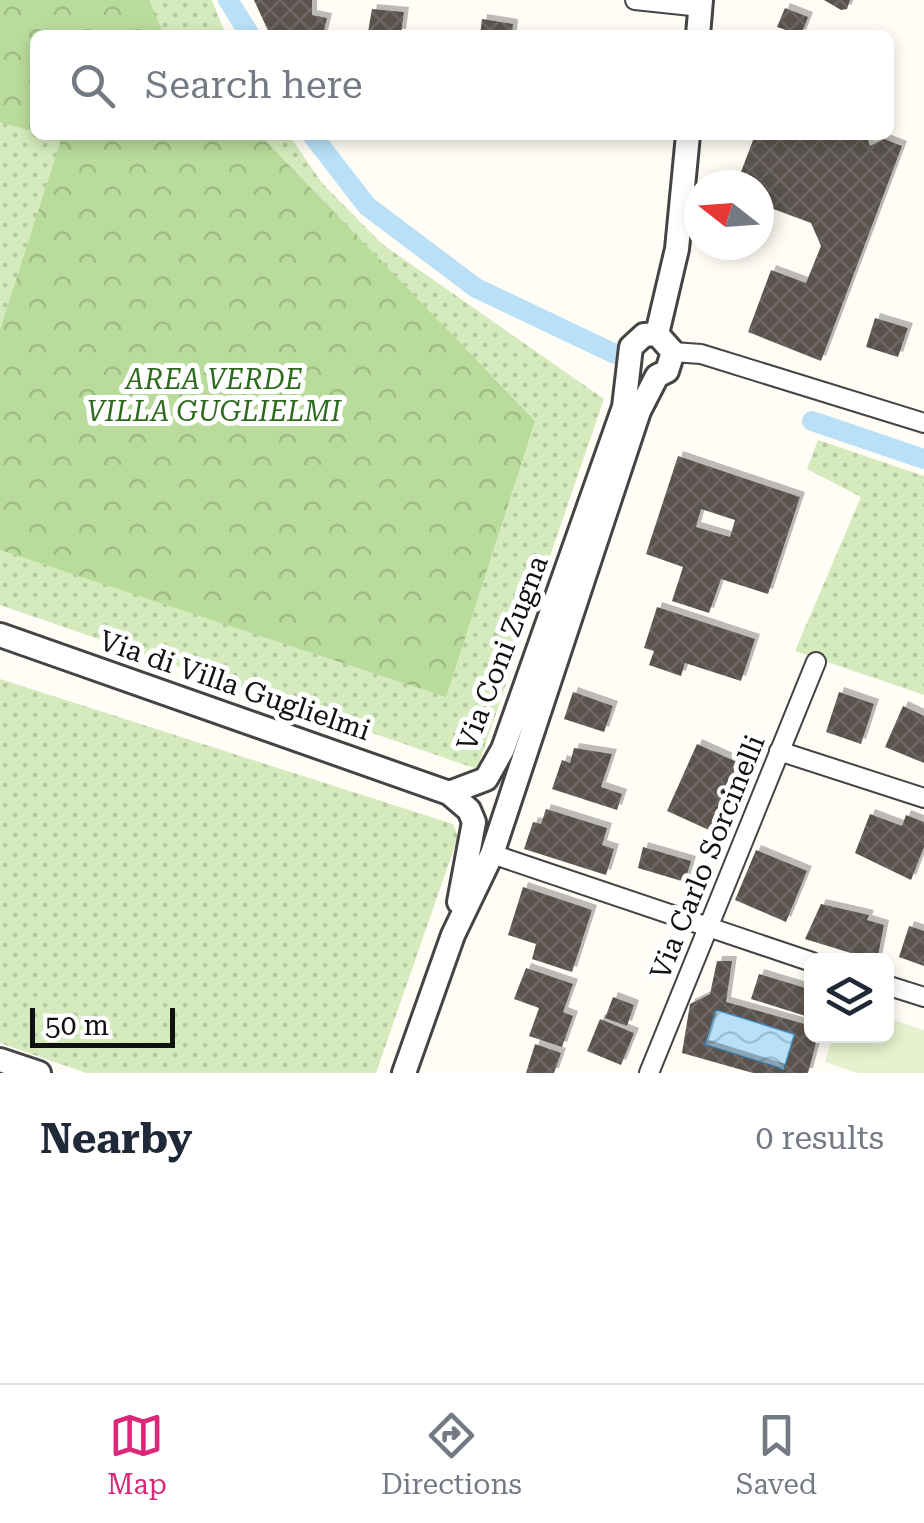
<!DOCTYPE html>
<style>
body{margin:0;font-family:"Roboto Serif",serif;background:#f2f2f3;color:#1f2937}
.controls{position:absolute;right:30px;bottom:30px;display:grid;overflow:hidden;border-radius:15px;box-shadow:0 5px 15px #0003}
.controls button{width:90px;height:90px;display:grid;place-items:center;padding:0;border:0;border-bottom:2px solid #e0e1e3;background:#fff;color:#1f2937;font:50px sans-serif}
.compass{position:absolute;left:684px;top:170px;width:90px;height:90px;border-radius:50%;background:#fff;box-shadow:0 5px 15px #0003;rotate:287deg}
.scale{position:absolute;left:30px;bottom:25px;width:145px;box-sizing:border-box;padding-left:10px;border:5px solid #111;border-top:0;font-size:28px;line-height:35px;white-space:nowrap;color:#111;-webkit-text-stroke:8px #fff;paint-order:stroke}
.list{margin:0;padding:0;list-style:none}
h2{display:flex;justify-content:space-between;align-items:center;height:130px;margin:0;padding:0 40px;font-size:42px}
h2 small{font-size:32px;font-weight:400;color:#747a83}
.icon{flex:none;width:55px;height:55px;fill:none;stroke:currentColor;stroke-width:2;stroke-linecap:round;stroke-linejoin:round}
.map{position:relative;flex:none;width:924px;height:1073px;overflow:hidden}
.search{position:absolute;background:#fff;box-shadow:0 5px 15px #0003;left:30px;right:30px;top:30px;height:110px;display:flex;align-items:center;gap:25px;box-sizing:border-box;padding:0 35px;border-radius:15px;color:#747a83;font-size:38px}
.sheet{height:310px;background:#fff}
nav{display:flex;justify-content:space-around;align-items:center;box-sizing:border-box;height:140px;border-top:2px solid #e0e1e3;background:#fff;font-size:28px;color:#747a83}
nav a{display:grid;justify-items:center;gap:5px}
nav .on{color:#db2777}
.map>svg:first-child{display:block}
</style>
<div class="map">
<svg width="924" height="1073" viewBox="0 0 924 1073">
<defs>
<pattern id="grass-dots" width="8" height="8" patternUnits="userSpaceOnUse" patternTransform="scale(2.5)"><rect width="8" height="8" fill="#d5ebbd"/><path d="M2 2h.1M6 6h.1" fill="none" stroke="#b6c8a1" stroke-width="1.8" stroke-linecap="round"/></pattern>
<pattern id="forest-crowns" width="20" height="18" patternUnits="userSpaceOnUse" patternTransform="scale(2.5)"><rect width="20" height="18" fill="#b9dc9c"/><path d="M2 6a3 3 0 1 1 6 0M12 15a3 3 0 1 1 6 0" fill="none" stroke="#9ebc85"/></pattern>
<pattern id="water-waves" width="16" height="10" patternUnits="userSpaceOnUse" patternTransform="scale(2.5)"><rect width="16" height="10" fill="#b9e0f7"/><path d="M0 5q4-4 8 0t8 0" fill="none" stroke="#9ebfd3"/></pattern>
<pattern id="building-cross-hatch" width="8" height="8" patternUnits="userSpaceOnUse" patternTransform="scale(2.5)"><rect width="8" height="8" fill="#5a524d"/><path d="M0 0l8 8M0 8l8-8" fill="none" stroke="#6d6662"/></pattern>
<filter id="shadow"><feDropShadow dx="5" dy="-5" stdDeviation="0" flood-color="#0004"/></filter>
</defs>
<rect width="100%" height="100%" fill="#fffdf5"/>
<path fill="url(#grass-dots)" d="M0,0H212L226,35H35V135H289L322,183L382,244L604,399L477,769L0,605Z
M818,440L924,476V695L795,651L861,497L807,469Z
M0,679L453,824L458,837L376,1073H86L0,1043Z"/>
<path fill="url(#forest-crowns)" d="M0,0H149L164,35H35V132L0,122Z
M46,135H260L535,421L446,697L0,550V330L61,140Z"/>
<path fill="#e6f2cf" d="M887,1018L924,1030V1073H857L825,1062L833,1036H886Z"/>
<path fill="url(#water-waves)" stroke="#3f96cf" stroke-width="2.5" d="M715,1009L795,1034L784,1070L704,1045Z"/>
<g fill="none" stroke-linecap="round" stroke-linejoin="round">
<path stroke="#b9e0f7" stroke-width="20" d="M228,0L250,35
M312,135L367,206L476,288L615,354
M812,421L924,459"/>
</g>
<path fill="url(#building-cross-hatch)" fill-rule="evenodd" filter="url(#shadow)" d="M254,0H312V15L327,18L323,35H270Z
M824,0H850L847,9L841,10Z
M785,8L808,17L801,35L777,27Z
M372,9L404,12L401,34L368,32Z
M482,19L513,24L512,35H480Z
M755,135H866L870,146L884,139L902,146L821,361L748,332L771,270L806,283L821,246L811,223L768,207L759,231V185H736Z
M725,245H754L750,255Z
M875,318L908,328L898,357L866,347Z
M678,456L800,497L768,594L721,579L709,613L672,601L683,567L646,554ZM701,509L735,520L730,537L696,527Z
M657,607L755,639L741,681L685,663L681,676L649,665L654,651L644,648Z
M573,692L613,706L604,732L564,719Z
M839,692L874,704L861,744L826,732Z
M903,706L924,716V763L885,747Z
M697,744L739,763L709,830L667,811Z
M574,748L612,754L601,787L622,794L617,810L552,789L562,760L570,763Z
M546,809L607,828L602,845L614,849L606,875L524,849L533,822L541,824Z
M870,814L902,826L906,815L924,822V847L911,880L855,853Z
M643,847L691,861L685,882L638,868Z
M756,850L807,871L786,922L735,900Z
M523,887L592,910L572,972L532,959L536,944L508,935Z
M821,904L869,915L867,920L884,925L877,961L805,939Z
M909,926L924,931V966L899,957Z
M717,961H732L726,1002L812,1026L816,1043L808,1073H753L682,1053L690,1004L710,994ZM715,1009L795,1034L784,1070L704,1045Z
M526,968L573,984L563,1012L573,1016L562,1047L529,1036L539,1008L514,999Z
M759,974L812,990V1018L751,999Z
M613,997L634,1005L627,1026L605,1018Z
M600,1019L634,1033L621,1065L587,1051Z
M535,1044L561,1053L554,1073H526Z"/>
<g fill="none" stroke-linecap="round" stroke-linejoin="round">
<g stroke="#444" stroke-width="22">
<path id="minor" d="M635,0L701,7
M673,352L701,354L924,423
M779,751L924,798
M492,854L812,962
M886,985L924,997
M649,1073L816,662"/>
</g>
<g stroke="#444" stroke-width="28">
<path id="tertiary" d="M698,35L701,0
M657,334L677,249L688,135
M0,635L449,793L469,810L474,822L459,902
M0,1060L39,1073
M404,1073L453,935L492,854L639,411L657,376L667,371L673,352L657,334L644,335L631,347L624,407L503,749L486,779L449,793"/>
</g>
<use href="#minor" stroke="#fff" stroke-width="18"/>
<use href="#tertiary" stroke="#fff" stroke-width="22"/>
</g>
<g text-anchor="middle" stroke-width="10" stroke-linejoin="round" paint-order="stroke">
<g font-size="28" font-style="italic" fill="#2f6b1f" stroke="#fff">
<text x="214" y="389">AREA VERDE<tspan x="214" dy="32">VILLA GUGLIELMI</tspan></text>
</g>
<g font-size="28" fill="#111" stroke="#fff">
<text transform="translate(502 653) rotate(-69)" y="10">Via Coni Zugna</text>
<text transform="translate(235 685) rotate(19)" y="10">Via di Villa Guglielmi</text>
<text transform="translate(707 857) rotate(-68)" y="10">Via Carlo Sorcinelli</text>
</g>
</g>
</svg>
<div class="controls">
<button><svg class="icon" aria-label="layers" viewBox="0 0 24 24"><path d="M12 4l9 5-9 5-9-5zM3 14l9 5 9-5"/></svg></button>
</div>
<svg class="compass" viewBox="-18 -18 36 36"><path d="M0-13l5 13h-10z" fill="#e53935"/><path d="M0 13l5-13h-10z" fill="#747a83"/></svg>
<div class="scale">50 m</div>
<div class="search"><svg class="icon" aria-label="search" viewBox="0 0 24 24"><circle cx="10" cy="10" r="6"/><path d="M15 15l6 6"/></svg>Search here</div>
</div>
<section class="sheet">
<h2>Nearby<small>0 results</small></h2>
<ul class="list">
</ul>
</section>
<nav>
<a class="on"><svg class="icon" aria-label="map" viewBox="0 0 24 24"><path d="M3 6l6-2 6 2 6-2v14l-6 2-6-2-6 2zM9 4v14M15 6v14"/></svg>Map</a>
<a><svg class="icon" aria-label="directions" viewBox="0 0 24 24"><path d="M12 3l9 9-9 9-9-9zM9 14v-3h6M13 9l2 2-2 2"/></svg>Directions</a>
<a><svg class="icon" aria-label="saved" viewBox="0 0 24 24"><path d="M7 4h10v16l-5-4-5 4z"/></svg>Saved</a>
</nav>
